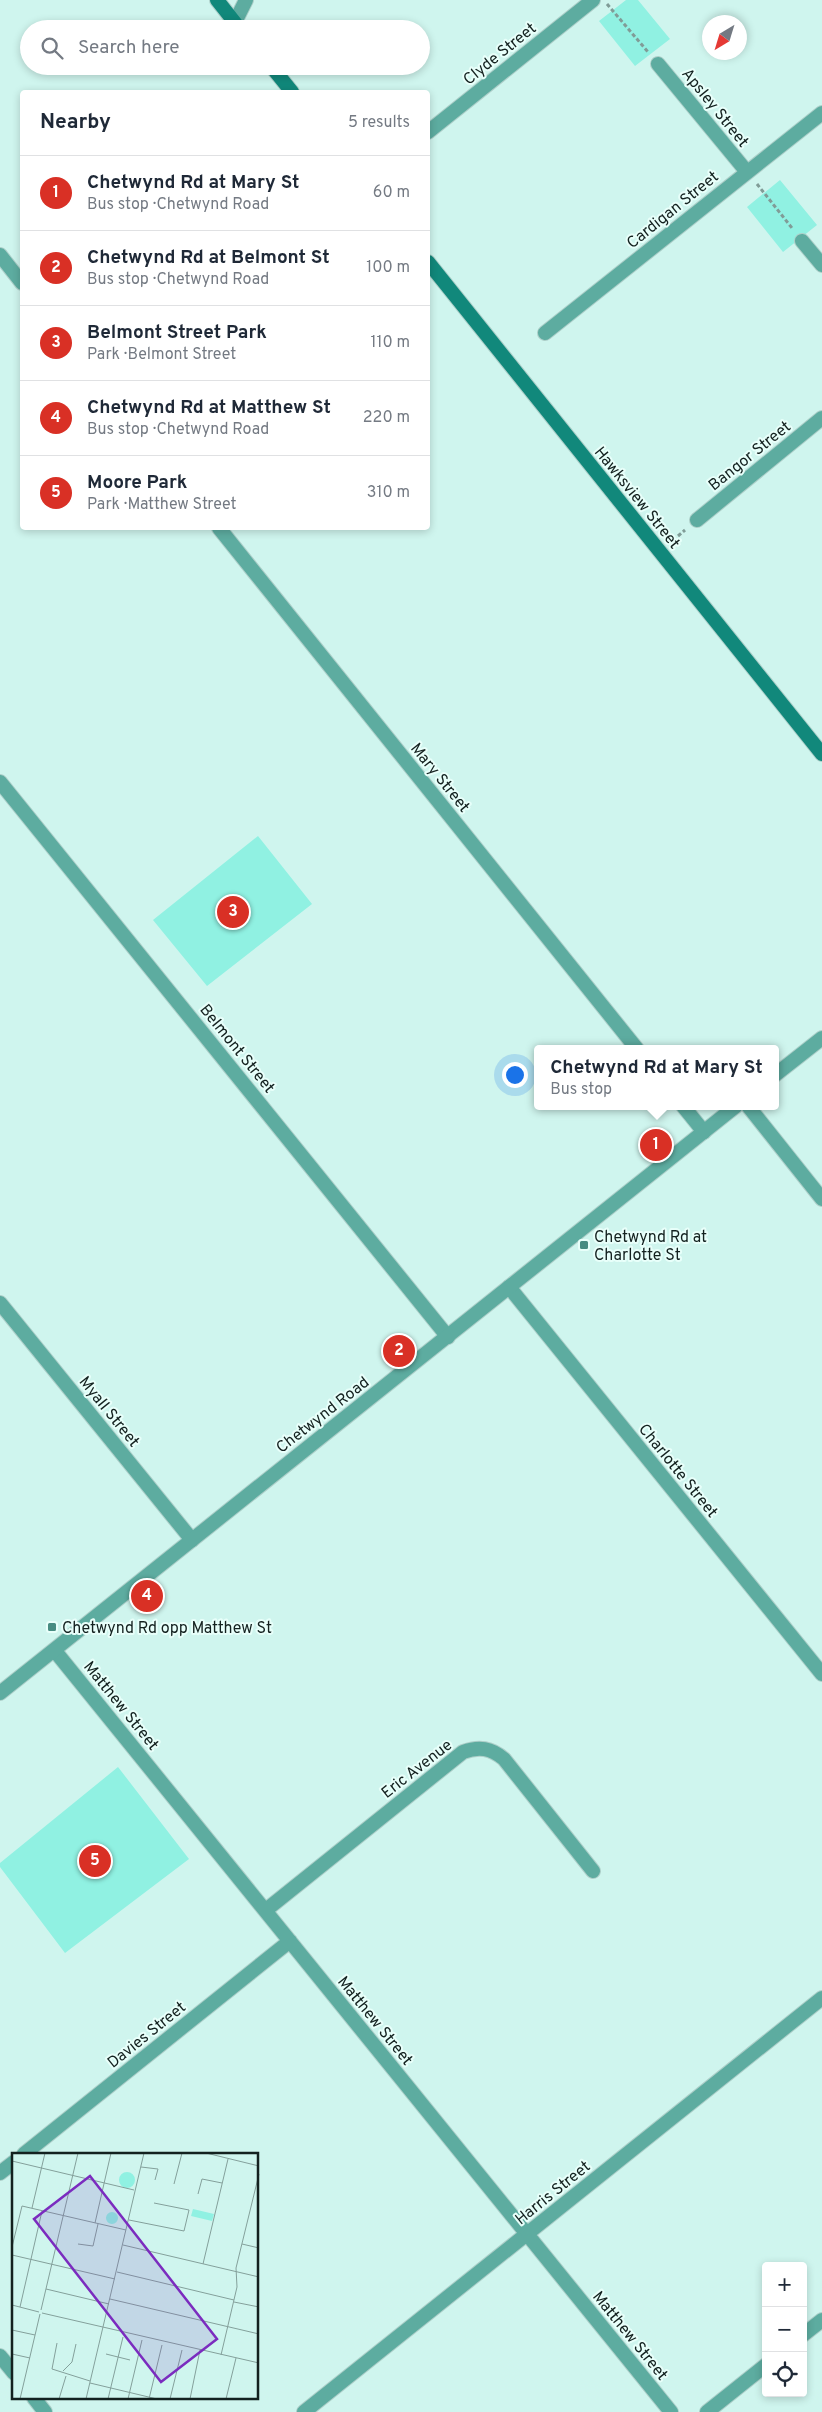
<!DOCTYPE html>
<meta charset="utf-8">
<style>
body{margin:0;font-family:Overpass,sans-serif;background:#f2f2f3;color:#1f2937}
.controls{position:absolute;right:15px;bottom:15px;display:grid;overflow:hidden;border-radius:5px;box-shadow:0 2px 8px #0003}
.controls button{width:45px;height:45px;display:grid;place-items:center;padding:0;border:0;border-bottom:1px solid #e0e1e3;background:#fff;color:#1f2937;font:25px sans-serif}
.compass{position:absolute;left:702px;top:15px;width:45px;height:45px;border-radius:50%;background:#fff;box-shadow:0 2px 8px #0003;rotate:218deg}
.you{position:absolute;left:514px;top:1074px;width:18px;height:18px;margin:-12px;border:4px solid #fff;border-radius:50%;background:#1a73e8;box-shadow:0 0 0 8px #1a73e833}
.badge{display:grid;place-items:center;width:32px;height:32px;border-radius:50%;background:#d93025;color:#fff;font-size:16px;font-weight:700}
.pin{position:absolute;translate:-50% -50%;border:2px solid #fff;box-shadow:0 1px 5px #0006}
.popup{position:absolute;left:534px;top:1045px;width:245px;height:65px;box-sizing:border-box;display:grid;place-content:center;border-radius:5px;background:#fff;filter:drop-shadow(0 1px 4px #0005);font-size:16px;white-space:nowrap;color:#747a83}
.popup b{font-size:19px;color:#1f2937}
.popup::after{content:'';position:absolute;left:50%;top:100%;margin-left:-10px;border:10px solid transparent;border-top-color:#fff}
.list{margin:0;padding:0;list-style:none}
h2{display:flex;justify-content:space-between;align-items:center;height:65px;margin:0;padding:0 20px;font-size:21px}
h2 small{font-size:16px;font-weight:400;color:#747a83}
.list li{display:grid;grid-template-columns:32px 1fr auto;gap:15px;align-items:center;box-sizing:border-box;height:75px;padding:0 20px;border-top:1px solid #e0e1e3}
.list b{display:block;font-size:19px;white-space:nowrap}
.list p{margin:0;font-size:16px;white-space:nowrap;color:#747a83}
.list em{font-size:16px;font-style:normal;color:#747a83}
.icon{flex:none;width:28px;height:28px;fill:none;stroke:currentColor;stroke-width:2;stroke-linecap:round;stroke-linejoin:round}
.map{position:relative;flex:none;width:822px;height:2412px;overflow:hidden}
.search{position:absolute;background:#fff;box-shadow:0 2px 8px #0003;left:20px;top:20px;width:410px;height:55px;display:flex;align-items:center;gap:12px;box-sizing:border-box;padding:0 18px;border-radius:28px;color:#747a83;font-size:19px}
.panel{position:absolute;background:#fff;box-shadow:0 2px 8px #0003;left:20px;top:90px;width:410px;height:440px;border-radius:5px}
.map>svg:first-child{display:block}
</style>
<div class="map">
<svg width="822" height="2412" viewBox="0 0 822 2412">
<rect width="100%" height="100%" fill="#cff5ee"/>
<path fill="#90f1e2" d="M626,0H638L670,39L635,66L599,21Z
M780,180L817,225L783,252L747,207Z
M258,836L312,904L207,986L153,920Z
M118,1767L189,1859L65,1953L0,1867V1863Z"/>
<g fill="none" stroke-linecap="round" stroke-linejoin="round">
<g stroke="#adcfc9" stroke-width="16">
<path id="minor" d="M235,22L246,0
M658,64L747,172
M428,132L593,0
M802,241L822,265
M0,255L22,283
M545,333L822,113
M697,520L822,418
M219,528L637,1049
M0,782L448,1337
M683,1106L704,1132
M748,1106L822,1199
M509,1287L822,1674
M0,1303L192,1540
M55,1651L671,2412
M266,1910L463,1752C479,1746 491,1748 504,1759L593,1871
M24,2154L290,1941
M0,2173L14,2162
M803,2335L822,2320
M0,2356L14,2373
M34,2398L45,2412
M304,2412L822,1998
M707,2412L766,2365"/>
</g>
<g stroke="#adcfc9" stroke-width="16">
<path id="tertiary" d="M775,1075L822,1038
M0,1693L736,1106"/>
</g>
<g stroke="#adcfc9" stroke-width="16">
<path id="secondary" d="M217,0L240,29
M271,66L292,92
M428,262L822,754"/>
</g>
<path stroke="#809c97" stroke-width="3" stroke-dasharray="4 2.5" stroke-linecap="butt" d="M607,4L648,52
M757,184L792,228
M678,536L685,530"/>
<use href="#minor" stroke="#5daca0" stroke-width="14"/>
<use href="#tertiary" stroke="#5daca0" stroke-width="14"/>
<use href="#secondary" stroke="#11887b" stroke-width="14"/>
</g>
<g fill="#478c82" stroke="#e8fffa" stroke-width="2">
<rect x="579" y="1240" width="10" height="10" rx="2.5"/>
<rect x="47" y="1622" width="10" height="10" rx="2.5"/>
</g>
<g text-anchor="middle" stroke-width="4" stroke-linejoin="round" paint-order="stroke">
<g font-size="16" fill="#13211f" stroke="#e8fffa">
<text transform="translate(499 53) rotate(-39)" y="6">Clyde Street</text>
<text transform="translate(716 107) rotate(51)" y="6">Apsley Street</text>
<text transform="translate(672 209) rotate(-39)" y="6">Cardigan Street</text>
<text transform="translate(749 455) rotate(-39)" y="6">Bangor Street</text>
<text transform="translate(638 497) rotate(51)" y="6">Hawksview Street</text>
<text transform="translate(441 777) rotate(51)" y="6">Mary Street</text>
<text transform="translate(238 1048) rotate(51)" y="6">Belmont Street</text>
<text transform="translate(110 1411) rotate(51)" y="6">Myall Street</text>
<text transform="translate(322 1414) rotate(-38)" y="6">Chetwynd Road</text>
<text transform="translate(679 1470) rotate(51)" y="6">Charlotte Street</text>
<text transform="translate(122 1705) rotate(51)" y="6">Matthew Street</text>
<text transform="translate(416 1768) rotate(-38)" y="6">Eric Avenue</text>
<text transform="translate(376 2020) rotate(51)" y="6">Matthew Street</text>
<text transform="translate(146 2034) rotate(-39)" y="6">Davies Street</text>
<text transform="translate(552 2192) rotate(-39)" y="6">Harris Street</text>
<text transform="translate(631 2335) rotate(51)" y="6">Matthew Street</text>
</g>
<g font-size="16" fill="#13211f" stroke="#e8fffa" text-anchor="start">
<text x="594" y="1242">Chetwynd Rd at<tspan x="594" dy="18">Charlotte St</tspan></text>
<text x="62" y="1633">Chetwynd Rd opp Matthew St</text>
</g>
</g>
<g transform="translate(12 2153)">
<rect width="246" height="246" fill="#cff5ee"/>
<path d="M107 27a8 8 0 1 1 16 0a8 8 0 1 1-16 0ZM181,56L202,61L200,68L179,63ZM94 65a6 6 0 1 1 12 0a6 6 0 1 1-12 0Z" fill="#90f1e2"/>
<path fill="none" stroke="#84a09b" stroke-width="1" d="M194,0L247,13M0,8L122,37M129,14L146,16L143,27M162,31L170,0M186,41L190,26L210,30M20,55L33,0M117,67L172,78L177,57L142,50M83,70L99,0M66,91L81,93L86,71M230,91L247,95M111,92L247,124M0,94L10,53L114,77M0,102L103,126M191,111L216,6M105,119L222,147M34,136L97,151M98,146L247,181M222,149L247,154M0,152L27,159M8,154L30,58M29,157L66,0M30,160L247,210M0,177L23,182M45,190L40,216L78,228M0,201L18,205M94,201L118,207M209,202L225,134L224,115L247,21M51,218L60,209L64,191M78,230L145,246M8,246L28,161M47,246L54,223M74,246L132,0M96,246L111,184M116,246L130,187M137,246L150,192M158,246L170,197M178,246L188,197M214,246L224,205"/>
<path fill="#7b2cbf" fill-opacity="0.15" stroke="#7b2cbf" stroke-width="2.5" d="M78,23L205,186L149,229L22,66Z"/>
<rect width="246" height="246" fill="none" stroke="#13211f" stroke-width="2.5"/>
</g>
</svg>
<div class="controls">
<button>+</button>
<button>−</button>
<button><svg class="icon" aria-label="locate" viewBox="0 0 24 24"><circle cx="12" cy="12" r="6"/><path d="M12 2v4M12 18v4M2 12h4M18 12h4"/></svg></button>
</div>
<svg class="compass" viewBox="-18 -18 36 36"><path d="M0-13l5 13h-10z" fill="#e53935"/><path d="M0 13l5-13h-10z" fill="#747a83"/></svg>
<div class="you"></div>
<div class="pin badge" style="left:656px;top:1145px">1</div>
<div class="popup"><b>Chetwynd Rd at Mary St</b>Bus stop</div>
<div class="pin badge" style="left:399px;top:1351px">2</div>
<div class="pin badge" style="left:233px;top:912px">3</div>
<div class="pin badge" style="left:147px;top:1596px">4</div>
<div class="pin badge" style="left:95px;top:1861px">5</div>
<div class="search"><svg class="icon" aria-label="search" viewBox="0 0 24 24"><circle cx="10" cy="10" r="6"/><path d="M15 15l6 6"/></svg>Search here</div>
<section class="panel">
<h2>Nearby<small>5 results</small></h2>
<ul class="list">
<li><span class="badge">1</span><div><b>Chetwynd Rd at Mary St</b><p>Bus stop · Chetwynd Road</p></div><em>60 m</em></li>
<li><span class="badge">2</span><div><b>Chetwynd Rd at Belmont St</b><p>Bus stop · Chetwynd Road</p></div><em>100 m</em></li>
<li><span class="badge">3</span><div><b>Belmont Street Park</b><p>Park · Belmont Street</p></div><em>110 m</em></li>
<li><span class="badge">4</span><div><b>Chetwynd Rd at Matthew St</b><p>Bus stop · Chetwynd Road</p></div><em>220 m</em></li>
<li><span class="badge">5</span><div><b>Moore Park</b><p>Park · Matthew Street</p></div><em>310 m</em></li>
</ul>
</section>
</div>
